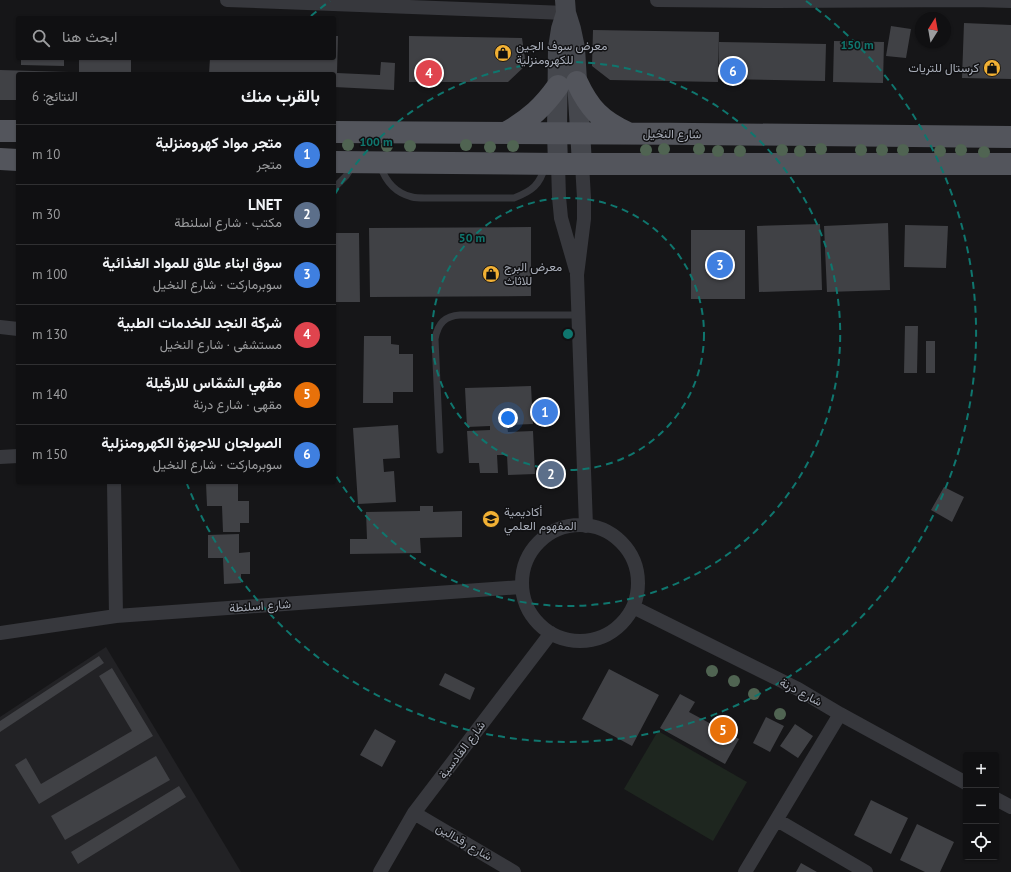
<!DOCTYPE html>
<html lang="ar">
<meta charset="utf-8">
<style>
body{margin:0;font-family:"PT Sans",Vazirmatn,sans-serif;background:#1e1e20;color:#f1f3f6;direction:rtl}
.controls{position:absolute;right:12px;bottom:12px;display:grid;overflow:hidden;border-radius:4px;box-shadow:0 1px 3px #0004}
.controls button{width:36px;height:36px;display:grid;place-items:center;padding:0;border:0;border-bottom:1px solid #303032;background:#101012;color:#f1f3f6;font:20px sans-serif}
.compass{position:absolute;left:915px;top:12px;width:36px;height:36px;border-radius:50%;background:#101012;box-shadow:0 1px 3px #0004;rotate:11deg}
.you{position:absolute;left:508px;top:418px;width:14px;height:14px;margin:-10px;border:3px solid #fff;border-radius:50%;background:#1a73e8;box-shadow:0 0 0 6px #1a73e833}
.badge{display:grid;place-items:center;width:26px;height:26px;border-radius:50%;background:#7c3aed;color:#fff;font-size:13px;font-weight:700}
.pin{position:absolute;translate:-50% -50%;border:2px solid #fff;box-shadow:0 1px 4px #0006}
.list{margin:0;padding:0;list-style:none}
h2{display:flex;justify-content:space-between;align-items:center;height:52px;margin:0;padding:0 16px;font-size:17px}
h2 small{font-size:13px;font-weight:400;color:#9c9d9f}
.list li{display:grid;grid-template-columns:26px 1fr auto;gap:12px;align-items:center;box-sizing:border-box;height:60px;padding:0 16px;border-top:1px solid #303032}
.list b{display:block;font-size:15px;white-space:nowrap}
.list p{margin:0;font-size:13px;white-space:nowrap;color:#9c9d9f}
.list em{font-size:13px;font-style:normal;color:#9c9d9f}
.icon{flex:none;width:22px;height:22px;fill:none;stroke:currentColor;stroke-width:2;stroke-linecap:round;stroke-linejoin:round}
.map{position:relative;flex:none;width:1011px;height:872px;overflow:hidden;direction:ltr}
.search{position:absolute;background:#101012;box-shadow:0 1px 3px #0004;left:16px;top:16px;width:320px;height:44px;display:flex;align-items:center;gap:10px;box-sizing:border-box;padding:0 14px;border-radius:4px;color:#9c9d9f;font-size:15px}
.panel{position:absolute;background:#101012;box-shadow:0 1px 3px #0004;left:16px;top:72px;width:320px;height:412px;border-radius:4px;direction:rtl}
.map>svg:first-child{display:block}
</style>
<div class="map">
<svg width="1011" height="872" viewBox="0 0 1011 872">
<rect width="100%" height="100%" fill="#161618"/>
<path fill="#222225" d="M106,647L241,872H0V717Z"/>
<path fill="#1e261f" d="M658,731L747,782L713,841L624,789Z"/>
<path fill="#404145" d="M964,23L1011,25V79L962,78Z
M891,26L911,29L906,58L886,56Z
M593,30L719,32L718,82L610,80L592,66Z
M334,36H338L337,73L380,75L381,62L395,63L394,90L334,87V74H209L210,58H334Z
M409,36L522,38L526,65L508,82H409Z
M834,41L884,42L883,83L833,82Z
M719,42L826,44L825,81L719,79Z
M21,58H64V66L21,65Z
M79,58H131V74H79Z
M0,70L69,72V74H18V100H0Z
M888,223L890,290L827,292L824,226Z
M820,224L822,290L759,292L757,226Z
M905,225L948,226L946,268L904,267Z
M531,227V296L370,297L369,228Z
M691,230H745V299H691Z
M334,233H359L360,302H334Z
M905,326H918L917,373H904Z
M364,336H391V344L399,345V354H413V392H393V403H363Z
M926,341H935V373H926Z
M531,386L533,424L507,425L508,432L533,431L535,474L508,475L507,455H497L498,473H480L479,463H469L467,431L490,430V426L467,427L465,388Z
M398,425L400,458L383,459L384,472L394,471L396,502L358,504L353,428Z
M206,483H238V501H249V523H240V532H223L222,506H207Z
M944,487L964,497L952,522L931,510Z
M420,506H433V512L462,511V537L420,538L421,553L350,554V539H367L366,512L420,511Z
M239,534V553L250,552V574H241V583L224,584L223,558H208V535Z
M99,656L104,663L0,732V721Z
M112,668L153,736L39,804L15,765L26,758L41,784L132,731L99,676Z
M609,669L659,695L632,746L582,719Z
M445,673L475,688L470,700L439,685Z
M680,694L695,702L689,712L739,739L725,764L660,728Z
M766,717L784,726L770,752L753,743Z
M795,724L813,736L798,758L780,746Z
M375,729L396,741L382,767L360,755Z
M156,756L170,780L65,840L51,816Z
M179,786L186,797L78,864L71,852Z
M871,800L908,818L891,854L854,835Z
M917,824L954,842L940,872H925L900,860Z
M801,863L817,872H796Z"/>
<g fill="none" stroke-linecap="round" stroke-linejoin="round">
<path stroke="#37383d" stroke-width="7" d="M380,165C385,180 395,193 412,197C416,198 421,198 425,198H514C532,191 540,185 545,166
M334,188L346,176L353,165
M440,450L435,339C438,323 445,316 460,315H579"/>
<path stroke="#37383d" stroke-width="14" d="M227,0L566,13
M657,0L776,1L974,0L1011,1
M558,164L559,197L561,218L576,270
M582,164L584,198V219L577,275L586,526
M0,327L18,329
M0,457L18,456
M114,482L116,616
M522 583a58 58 0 1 1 116 0a58 58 0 1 1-116 0Z
M633,607L798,689L840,714L966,783
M0,633L116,616L521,587
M996,799L1011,807
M414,813L514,872
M777,820L866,872
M380,872L414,813L551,633
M745,872L840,714"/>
<path stroke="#45474d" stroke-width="20" d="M565,0L566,13L571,29L575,48L582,164
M558,164L557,133L558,48L561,29L566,13"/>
<path stroke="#53555c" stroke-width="22" d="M577,82C589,108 601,121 628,133
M0,131H18
M334,132C560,132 785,135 1011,137
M507,132C530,119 543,107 558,86
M0,159L18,160
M334,162L558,164H1011"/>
</g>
<g fill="#506452">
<circle cx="348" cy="145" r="6"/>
<circle cx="466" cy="145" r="6"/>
<circle cx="387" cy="146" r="6"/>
<circle cx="410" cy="146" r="6"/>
<circle cx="513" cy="146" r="6"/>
<circle cx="490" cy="147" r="6"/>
<circle cx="664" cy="149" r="6"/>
<circle cx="699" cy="149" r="6"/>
<circle cx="821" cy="149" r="6"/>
<circle cx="646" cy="150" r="6"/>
<circle cx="782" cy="150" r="6"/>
<circle cx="861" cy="150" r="6"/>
<circle cx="882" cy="150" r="6"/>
<circle cx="903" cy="150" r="6"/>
<circle cx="961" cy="150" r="6"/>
<circle cx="718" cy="151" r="6"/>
<circle cx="740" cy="151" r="6"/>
<circle cx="800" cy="151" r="6"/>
<circle cx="940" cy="151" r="6"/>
<circle cx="984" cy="152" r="6"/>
<circle cx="712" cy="671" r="6"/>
<circle cx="734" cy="681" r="6"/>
<circle cx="754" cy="694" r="6"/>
<circle cx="780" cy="714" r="6"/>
</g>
<g fill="none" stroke="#0f766e" stroke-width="2" stroke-dasharray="7 5">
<circle cx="568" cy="334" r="136"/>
<path d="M335 194A272 272 0 1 1 335 474"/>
<path d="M311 16A409 409 0 0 1 330 1M806 1A409 409 0 1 1 187 484"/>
</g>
<defs>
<g id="shop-disc" transform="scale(0.9)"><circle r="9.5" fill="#f2b134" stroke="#111113"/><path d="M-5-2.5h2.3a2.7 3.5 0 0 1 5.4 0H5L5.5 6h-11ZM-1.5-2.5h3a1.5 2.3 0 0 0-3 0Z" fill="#111"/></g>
<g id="school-disc" transform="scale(0.9)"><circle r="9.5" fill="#f2b134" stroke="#111113"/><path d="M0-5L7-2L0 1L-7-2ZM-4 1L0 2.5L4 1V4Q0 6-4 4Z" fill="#111"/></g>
</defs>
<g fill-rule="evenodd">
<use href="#shop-disc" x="503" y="53"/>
<use href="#shop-disc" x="992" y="68"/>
<use href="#shop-disc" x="491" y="274"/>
<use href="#school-disc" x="491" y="519"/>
</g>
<g text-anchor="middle" stroke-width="3" stroke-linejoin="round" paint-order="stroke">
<g font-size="12" fill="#a8adb8" stroke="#111113" text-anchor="start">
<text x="516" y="50">معرض سوف الجين<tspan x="516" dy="14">للكهرومنزلية</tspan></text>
<text x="979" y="72" text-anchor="end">كرستال للتريات</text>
<text x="504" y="271">معرض البرج<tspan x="504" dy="14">للاثاث</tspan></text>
<text x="504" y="516">أكاديمية<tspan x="504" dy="14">المفهوم العلمي</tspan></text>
</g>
<g font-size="12" fill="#a8adb8" stroke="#111113">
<text transform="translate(672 134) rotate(1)" y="4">شارع النخيل</text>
<text transform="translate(260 606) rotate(-4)" y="4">شارع اسلنطة</text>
<text transform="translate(801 692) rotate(28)" y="4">شارع درنة</text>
<text transform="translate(462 750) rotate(-53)" y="4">شارع القادسية</text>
<text transform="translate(464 842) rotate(30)" y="4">شارع رقدالين</text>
</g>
</g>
<circle cx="568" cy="334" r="6" fill="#0f766e" stroke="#111113" stroke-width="2"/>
<g font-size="12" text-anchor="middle" font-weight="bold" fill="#0f766e" stroke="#111113" stroke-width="3" stroke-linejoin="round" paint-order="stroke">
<text x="857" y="49">150 m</text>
<text x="376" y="146">100 m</text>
<text x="472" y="242">50 m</text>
</g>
</svg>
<div class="controls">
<button>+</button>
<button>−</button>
<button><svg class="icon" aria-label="locate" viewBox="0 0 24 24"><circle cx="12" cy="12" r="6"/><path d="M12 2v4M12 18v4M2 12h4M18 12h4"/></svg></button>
</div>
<svg class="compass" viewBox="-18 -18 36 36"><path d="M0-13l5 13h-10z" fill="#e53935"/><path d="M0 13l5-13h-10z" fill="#9c9d9f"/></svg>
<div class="you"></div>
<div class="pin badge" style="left:545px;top:412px;background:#3f7fe0">1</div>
<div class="pin badge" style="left:551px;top:474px;background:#5c6f8a">2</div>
<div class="pin badge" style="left:720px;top:265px;background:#3f7fe0">3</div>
<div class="pin badge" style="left:429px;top:73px;background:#e0444e">4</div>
<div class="pin badge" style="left:723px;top:730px;background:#e8710a">5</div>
<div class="pin badge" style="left:733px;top:71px;background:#3f7fe0">6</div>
<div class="search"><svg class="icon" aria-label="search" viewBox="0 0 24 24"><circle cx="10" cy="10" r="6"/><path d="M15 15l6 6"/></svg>ابحث هنا</div>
<section class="panel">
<h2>بالقرب منك<small>النتائج: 6</small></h2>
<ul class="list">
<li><span class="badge" style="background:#3f7fe0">1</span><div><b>متجر مواد كهرومنزلية</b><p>متجر</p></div><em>10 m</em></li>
<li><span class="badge" style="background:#5c6f8a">2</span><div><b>LNET</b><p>مكتب · شارع اسلنطة</p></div><em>30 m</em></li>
<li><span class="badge" style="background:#3f7fe0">3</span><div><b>سوق ابناء علاق للمواد الغذائية</b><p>سوبرماركت · شارع النخيل</p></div><em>100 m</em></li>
<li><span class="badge" style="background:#e0444e">4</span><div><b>شركة النجد للخدمات الطبية</b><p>مستشفى · شارع النخيل</p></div><em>130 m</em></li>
<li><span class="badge" style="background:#e8710a">5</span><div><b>مقهي الشمّاس للارقيلة</b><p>مقهى · شارع درنة</p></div><em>140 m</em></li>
<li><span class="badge" style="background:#3f7fe0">6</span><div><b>الصولجان للاجهزة الكهرومنزلية</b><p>سوبرماركت · شارع النخيل</p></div><em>150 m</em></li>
</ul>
</section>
</div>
